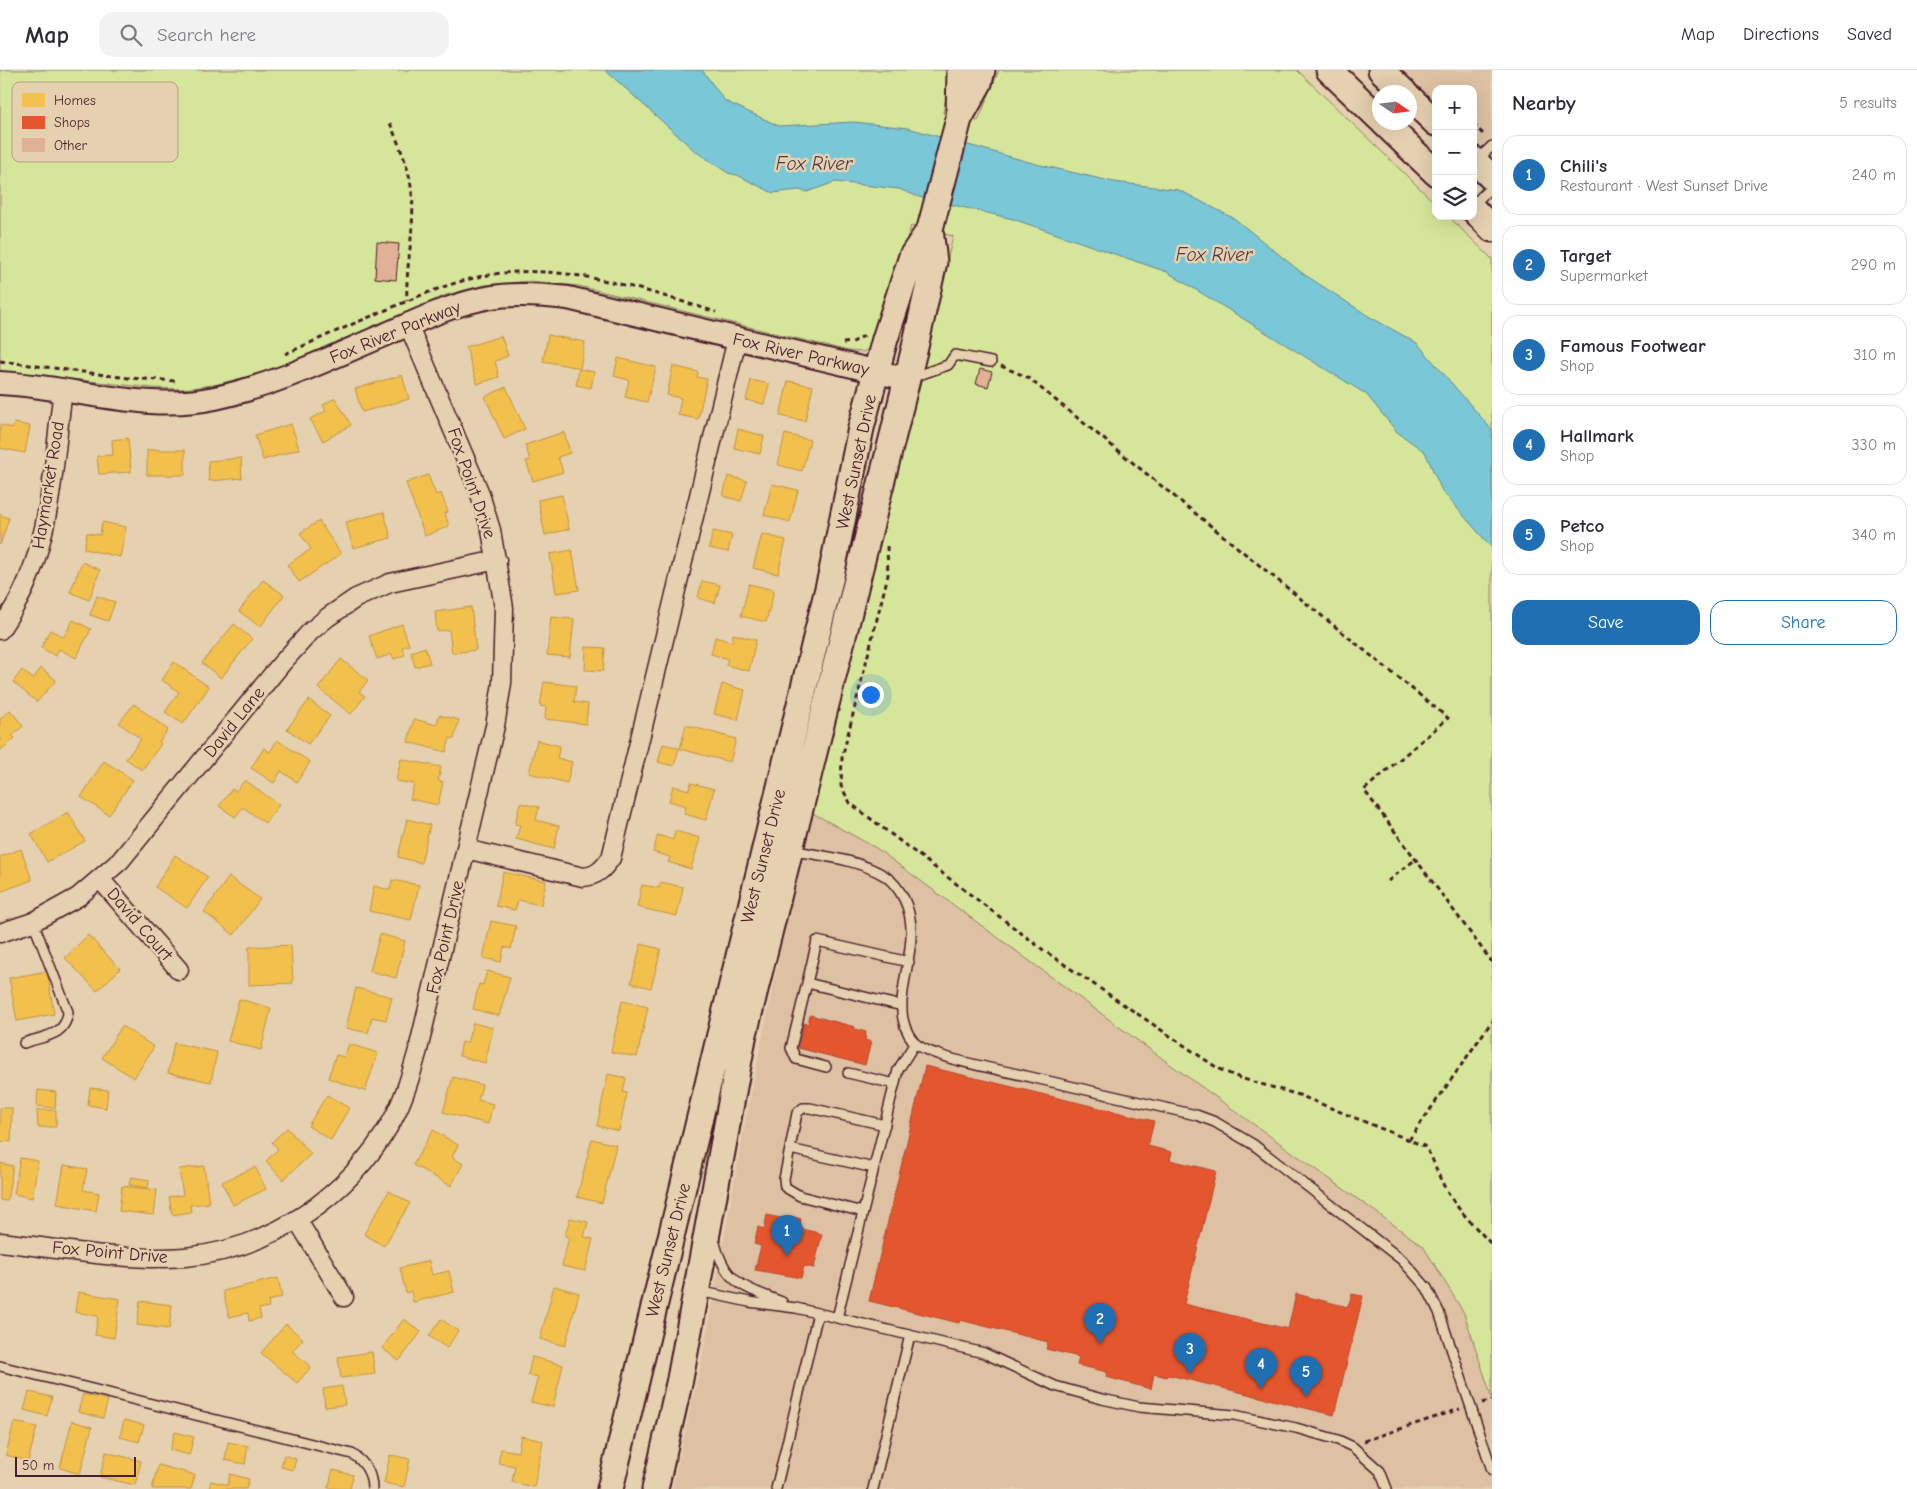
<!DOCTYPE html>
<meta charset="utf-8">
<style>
body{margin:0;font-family:"Comic Neue",sans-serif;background:#f2f2f3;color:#2b2b33}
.controls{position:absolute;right:15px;top:15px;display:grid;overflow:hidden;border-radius:10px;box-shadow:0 5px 20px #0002}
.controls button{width:45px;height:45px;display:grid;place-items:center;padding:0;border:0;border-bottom:1px solid #e1e1e2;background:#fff;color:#2b2b33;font:25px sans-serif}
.compass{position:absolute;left:1372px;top:15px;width:45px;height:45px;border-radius:50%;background:#fff;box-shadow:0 5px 20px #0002;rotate:103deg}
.scale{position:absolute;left:15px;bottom:12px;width:121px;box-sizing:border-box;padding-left:5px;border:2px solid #4a1f2b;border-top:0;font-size:14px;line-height:18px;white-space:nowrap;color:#4a1f2b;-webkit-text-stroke:4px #e5d0af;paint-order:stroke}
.you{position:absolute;left:870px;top:624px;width:18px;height:18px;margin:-12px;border:4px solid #fff;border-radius:50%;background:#1a73e8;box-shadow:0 0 0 8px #1a73e833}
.badge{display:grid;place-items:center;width:32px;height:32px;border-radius:50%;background:#1f6fb2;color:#fff;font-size:16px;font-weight:700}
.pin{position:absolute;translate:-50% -41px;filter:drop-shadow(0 1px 2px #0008)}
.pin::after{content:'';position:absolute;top:26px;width:18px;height:15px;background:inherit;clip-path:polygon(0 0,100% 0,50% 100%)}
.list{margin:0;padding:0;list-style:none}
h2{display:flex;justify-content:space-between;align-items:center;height:65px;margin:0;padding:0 20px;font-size:21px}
h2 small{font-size:16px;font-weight:400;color:#7c7c81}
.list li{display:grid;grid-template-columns:32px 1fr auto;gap:15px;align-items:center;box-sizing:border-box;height:80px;margin:0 10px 10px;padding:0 10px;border:1px solid #e1e1e2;border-radius:15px}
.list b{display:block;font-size:19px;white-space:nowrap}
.list p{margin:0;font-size:16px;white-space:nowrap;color:#7c7c81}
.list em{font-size:16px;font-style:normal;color:#7c7c81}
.actions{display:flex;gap:10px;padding:15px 20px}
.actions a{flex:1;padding:11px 0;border:1px solid #1f6fb2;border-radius:15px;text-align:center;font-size:18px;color:#1f6fb2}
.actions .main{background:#1f6fb2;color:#fff}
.icon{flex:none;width:28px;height:28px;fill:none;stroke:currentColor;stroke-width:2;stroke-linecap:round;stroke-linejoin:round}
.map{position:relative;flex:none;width:1492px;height:1419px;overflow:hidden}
header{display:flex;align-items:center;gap:30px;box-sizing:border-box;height:70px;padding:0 25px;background:#fff;border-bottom:1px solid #e1e1e2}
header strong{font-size:24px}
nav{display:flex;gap:28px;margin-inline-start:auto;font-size:18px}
.search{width:350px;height:45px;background:#f2f2f3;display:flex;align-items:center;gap:12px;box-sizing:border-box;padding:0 18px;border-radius:15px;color:#7c7c81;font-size:19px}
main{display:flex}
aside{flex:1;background:#fff}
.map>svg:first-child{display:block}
</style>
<header>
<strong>Map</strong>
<div class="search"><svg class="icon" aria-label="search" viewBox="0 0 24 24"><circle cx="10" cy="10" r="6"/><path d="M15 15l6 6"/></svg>Search here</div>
<nav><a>Map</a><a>Directions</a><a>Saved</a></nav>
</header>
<main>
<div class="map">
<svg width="1492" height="1419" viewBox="0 0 1492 1419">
<rect width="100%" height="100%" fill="#e5d0af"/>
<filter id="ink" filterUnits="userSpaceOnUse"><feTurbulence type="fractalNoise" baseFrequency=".02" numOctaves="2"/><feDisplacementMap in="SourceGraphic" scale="10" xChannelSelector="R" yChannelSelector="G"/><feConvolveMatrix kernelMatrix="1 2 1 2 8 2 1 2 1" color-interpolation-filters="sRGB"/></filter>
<g filter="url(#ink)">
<path fill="#dec0a2" d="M1396,0H1492V87L1473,68V19H1436V33Z
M809,741L876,778L1167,992L1423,1176L1464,1243L1492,1328V1419H672L702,1290L745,1054Z"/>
<path fill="#d5e69a" stroke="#908262" d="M0,0H951L943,43L978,51L999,0H1297L1436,134V146H1448L1492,189V1328L1464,1243L1423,1176L1167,992L876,778L809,741L919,312L953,166L911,156L871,277L863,282L849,281L579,216L530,211L484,215L446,225L266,302L214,315L183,319L153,318L0,301Z"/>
<path fill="#7ac8d7" stroke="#678492" d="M605,0H702L725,31L779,56L854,52L908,58L1036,94L1114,112L1179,120L1235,149L1302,203L1370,247L1417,273L1492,360V478L1442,421L1425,382L1397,362L1366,324L1167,202L1013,149L919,127L899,119L835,112L807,122L799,120L773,123L737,105L728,103L695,81Z"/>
<path fill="#f2c14e" stroke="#c09044" d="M548,265L585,272L580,298L543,291Z
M501,266L508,286L495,291L499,307L477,314L466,277Z
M618,288L656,297L647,332L625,327L629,310L614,306Z
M673,296L698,302L697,307L707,309L698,349L678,345L681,328L667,325Z
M579,299L594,302L591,318L576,315Z
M402,305L409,329L362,342L355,319Z
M751,310L769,314L764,334L746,330Z
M788,311L813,316L805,351L780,346Z
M506,317L525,359L504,369L485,327Z
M335,328L351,355L323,371L310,349L326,341L323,335Z
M14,353L30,356L25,383L0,378V355L13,358Z
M291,354L299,379L263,390L255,365Z
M738,359L764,366L760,384L734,378Z
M564,362L570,383L558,387L563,402L533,411L526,391L530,390L525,375Z
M785,364L810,370L802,401L778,395Z
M128,368L131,402L99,404L97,386L113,385L112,370Z
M147,380H185V405H147Z
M241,388L242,408L209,411L208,391Z
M428,405L436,425L441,423L448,442L445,443L449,456L425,466L406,413Z
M728,406L747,411L741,431L723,426Z
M772,414L798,420L790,452L764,445Z
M562,425L569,459L545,465L538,430Z
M384,442L391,468L353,478L346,452Z
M0,445L9,448L0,475Z
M319,451L341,484L299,512L287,495L311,479L300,463Z
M102,452L126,457L120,487L84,479L87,463L100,465Z
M713,461L732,465L728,482L709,478Z
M762,464L786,470L778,504L753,498Z
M572,480L579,520L556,523L550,484Z
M82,492L100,500L89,530L70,522Z
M263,510L284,525L260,557L239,541Z
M702,511L720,515L715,533L698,528Z
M749,514L774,520L766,552L741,546Z
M97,526L115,532L108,551L90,545Z
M471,537L476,580L452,583L449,560L437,561L435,542Z
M551,547L574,549L570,587L547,585Z
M73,550L91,559L76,588L59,579L56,586L41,578L50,560L64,567Z
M234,554L252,569L221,608L202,593Z
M402,554L409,575L402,577L405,585L394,589L392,584L377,589L369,566Z
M733,564L756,570L749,601L726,595L728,589L711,584L715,567L732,572Z
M425,577L430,593L415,597L411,582Z
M586,577L605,578L603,601L585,600Z
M341,589L368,610L359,622L365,626L351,644L318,618Z
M174,592L209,617L183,654L165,642L179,622L162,610Z
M41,598L56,610L37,632L13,612L22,600L33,609Z
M544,612L576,616L574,632L588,634L586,654L545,649L546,637L540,636Z
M722,614L745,620L738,650L714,644Z
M309,630L330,646L308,674L287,659Z
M134,634L168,660L159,672L161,674L142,700L126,689L141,669L119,653Z
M10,640L23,656L12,666L15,668L0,681V649Z
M439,645L459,650L454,669L450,668L446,682L408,672L414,649L437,655Z
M686,655L736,669L730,692L680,679Z
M277,670L310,692L297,712L281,701L274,713L251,698L264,678L270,682Z
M537,670L560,676L557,688L572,692L567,713L529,703Z
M663,674L679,678L674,696L658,692Z
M401,689L441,697L438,711L443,712L438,735L410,729L414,714L396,711Z
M104,691L133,710L109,745L81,727Z
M245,710L279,735L265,753L243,737L235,747L219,736L232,719L236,721Z
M691,713L714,719L706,750L684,744L686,736L669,731L673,716L689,720Z
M520,733L539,737L536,750L559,756L554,779L516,769L520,755L515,754Z
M68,742L85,771L47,792L31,764Z
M407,749L430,755L421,793L398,787Z
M675,761L700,768L691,799L668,792L670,787L653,782L658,765L673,770Z
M21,779L32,810L0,822V787Z
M175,785L208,807L187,838L155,817Z
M503,802L546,811L541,835L518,830L515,840L496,836Z
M229,807L260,829L234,865L204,842Z
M392,810L419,815L411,850L369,841L374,816L390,820Z
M661,812L683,817L677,846L637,837L642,815L659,818Z
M491,851L516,856L511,879L504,877L501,892L483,888Z
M380,864L405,871L396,908L370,901Z
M88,865L120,899L97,921L65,888Z
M641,874L661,879L651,918L631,913Z
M291,875L293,913L249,915V877Z
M47,901L54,944L17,951L9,908Z
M487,901L510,907L499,946L473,939L479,914L483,915Z
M356,918L392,927L386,950L372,947L368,963L346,958Z
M239,929L271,938L261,980L228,971Z
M622,931L648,937L637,987L611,982Z
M473,953L493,958L485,993L459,986L462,972L467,973Z
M122,956L154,977L134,1008L102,988Z
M174,973L217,982L211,1012L168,1003Z
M349,974L378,983L365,1021L328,1008L336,985L344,987Z
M608,1004L626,1008L623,1022L627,1023L619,1061L597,1056Z
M453,1007L482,1015L478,1030L493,1034L488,1054L443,1042Z
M90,1018L108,1020L106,1038L88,1035Z
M38,1020L56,1022L55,1038L37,1036Z
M327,1025L349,1038L331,1070L308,1056Z
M0,1038H12L11,1072L0,1071Z
M37,1040H56V1057H38Z
M287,1058L311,1084L283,1110L266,1091L278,1079L272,1072Z
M433,1060L458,1075L452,1087L463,1094L451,1116L413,1095Z
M592,1069L616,1075L602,1133L577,1127Z
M20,1088L38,1091L32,1128L14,1124Z
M0,1093L13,1096L7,1131L0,1130Z
M64,1095L87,1099L83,1120L99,1123L96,1141L57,1134Z
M204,1096L209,1133L190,1135L191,1142L172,1145L169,1127L183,1125L179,1099Z
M255,1097L266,1119L233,1135L222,1112Z
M131,1107L149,1110L148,1118L129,1115Z
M122,1116L157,1120L154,1145L119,1141Z
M389,1121L410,1133L384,1176L364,1164Z
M570,1148L588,1152L584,1167L593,1169L585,1201L562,1196L569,1167L565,1166Z
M429,1191L432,1205L449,1201L454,1222L413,1232L411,1221L406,1223L400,1198Z
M278,1208L282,1227L268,1231L269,1237L259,1239L261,1248L249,1251L248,1243L229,1247L223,1221Z
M554,1216L579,1223L565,1276L540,1269Z
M78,1222L120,1229L114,1268L95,1265L98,1246L75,1242Z
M140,1231L172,1235L169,1259L137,1255Z
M404,1249L421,1262L399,1291L382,1278Z
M441,1249L458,1261L447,1278L429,1266Z
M286,1254L303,1269L292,1281L311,1297L297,1313L261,1283Z
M372,1282L375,1304L341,1308L338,1287Z
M532,1287L563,1295L553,1337L531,1332L538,1307L528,1305Z
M342,1316L345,1335L325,1337L323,1319Z
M29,1322L52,1327L47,1346L24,1340Z
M83,1324L108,1330L103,1348L78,1342Z
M124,1350L144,1355L139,1372L120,1367Z
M72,1351L92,1357L80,1404L60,1398Z
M14,1352L37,1357L28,1391L6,1385Z
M175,1362L194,1367L189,1385L170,1380Z
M521,1366L543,1371L534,1417L512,1412L515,1396L498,1393L501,1379L518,1382Z
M228,1372L248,1376L245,1394L225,1390Z
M106,1382L141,1391L135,1415L100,1407Z
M284,1385L296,1389L293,1400L281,1397Z
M390,1385L410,1389L404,1417L384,1413Z
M158,1395L195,1405L191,1419H152Z
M333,1400L353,1405L350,1419L328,1418Z
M230,1404L249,1409L246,1419H209L211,1411L228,1415Z"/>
<path fill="#e4572e" stroke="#b6462d" d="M810,945L855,957V959L866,962L865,970L871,972L865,995L798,978L804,953L808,954Z
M925,996L1154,1051L1148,1076L1172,1082L1170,1090L1216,1101L1184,1234L1288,1259L1296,1224L1348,1237L1352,1224L1363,1226L1334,1345L1169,1305L1167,1307L1154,1304L1151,1319L1106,1307L1107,1302L1077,1295L1079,1287L1046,1279L1048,1272L960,1250L959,1253L869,1231Z
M767,1145L789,1150L790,1146L801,1149L799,1158L822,1164L814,1198L804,1196L801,1208L755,1200L761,1176L754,1174L758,1157L764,1159Z"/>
<path fill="#e1b195" stroke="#4a1f2b" d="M377,172L399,174L396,210L375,208Z
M980,299L992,302L988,317L976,314Z"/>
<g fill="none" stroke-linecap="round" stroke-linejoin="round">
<g stroke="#4a1f2b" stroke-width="12">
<path id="service" d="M1476,91L1492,76
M1473,135L1492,116
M910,308L948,295L955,285L991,292
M790,780C821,786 858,789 885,806C894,812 900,821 904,829C928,878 881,934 914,972C929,988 1003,1000 1026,1006C1083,1019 1140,1032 1196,1045L1215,1052L1254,1075L1402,1190L1427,1218L1439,1242L1492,1400
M807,913L791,978L796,989L826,997
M902,936L807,913L817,871L909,892
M24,973C44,966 66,966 68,942L33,852
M848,1003L895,1014
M790,1079L874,1098
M863,1142L800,1126L785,1117L784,1109L797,1043L803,1038H810L885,1055
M714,1169C724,1213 743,1217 782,1232
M699,1221L749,1232L796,1238L984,1283L1055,1316L1102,1329L1139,1337L1234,1345L1296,1358L1338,1370L1353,1377L1380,1401L1387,1419
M837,1248L898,1000L915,973
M0,1296L352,1384C365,1392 372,1404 372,1419
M776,1419L818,1243
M873,1419L910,1265"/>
</g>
<g stroke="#4a1f2b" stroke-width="21">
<path id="minor" d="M0,560C11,543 22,526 29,507C52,452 55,379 63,320
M466,779L583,807C597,806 603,799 611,788L737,269
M100,809L179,900
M0,863L33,852L78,827L120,791L282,593L311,561L328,547L356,528L390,513L497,490
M298,1151L344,1227
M0,1172C59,1178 125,1192 185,1187C272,1179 348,1127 392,1051C404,1029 411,1005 418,980L495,656L502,613L504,538L491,460L479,421L408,254"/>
</g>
<g stroke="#4a1f2b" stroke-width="26">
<path id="tertiary" d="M0,313C70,316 145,343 215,328C276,315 332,287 389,263C423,248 456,233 492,227C517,223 543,225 568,228L907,309"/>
</g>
<g stroke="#4a1f2b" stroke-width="29">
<path id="secondary" d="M1329,0L1380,49
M1381,0L1404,22
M1410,28L1436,53
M959,47L960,0
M1383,52L1436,103
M1473,89L1492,108
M1473,139L1492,159
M610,1419L831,506L861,358L885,269L912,186L930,159L959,49L979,13L982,0
M655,1419L680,1309L743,968L915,277L934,192L930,159"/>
</g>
<path stroke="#4a1f2b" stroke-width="3" stroke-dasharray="5 4" stroke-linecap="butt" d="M390,53C398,73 408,94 411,116C417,154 405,193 407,231
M1473,54L1485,66
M843,273L853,272L867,264
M285,284C319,269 352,254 386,240C428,222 469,204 516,202C581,198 654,223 716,242
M0,291L128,308L176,311
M1001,296L1027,307L1448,648L1364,720L1492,892
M887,476L888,505L842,688L841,716L850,733L1046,882L1219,999L1240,1008L1299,1025L1424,1076C1434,1088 1436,1101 1443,1114C1454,1137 1475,1156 1492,1175
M1388,811L1416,789
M1409,1070L1492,951
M1482,1333L1492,1330
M1364,1371L1460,1339"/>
<use href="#service" stroke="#e5d0af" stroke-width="9"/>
<use href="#minor" stroke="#e5d0af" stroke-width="18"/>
<use href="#tertiary" stroke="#e5d0af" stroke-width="22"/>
<use href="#secondary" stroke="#e5d0af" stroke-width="25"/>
</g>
</g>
<g text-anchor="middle" stroke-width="5" stroke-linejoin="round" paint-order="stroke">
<g font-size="18" fill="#4a1f2b" stroke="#e5d0af">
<text transform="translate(395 262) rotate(-22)" y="6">Fox River Parkway</text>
<text transform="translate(801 284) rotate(13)" y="6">Fox River Parkway</text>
<text transform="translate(856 392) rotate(-78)" y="6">West Sunset Drive</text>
<text transform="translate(472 413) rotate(71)" y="6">Fox Point Drive</text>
<text transform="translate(48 415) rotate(-81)" y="6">Haymarket Road</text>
<text transform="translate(234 652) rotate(-51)" y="6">David Lane</text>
<text transform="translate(763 786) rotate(-76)" y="6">West Sunset Drive</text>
<text transform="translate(140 854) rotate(49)" y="6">David Court</text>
<text transform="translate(445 867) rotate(-77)" y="6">Fox Point Drive</text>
<text transform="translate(668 1180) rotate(-76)" y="6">West Sunset Drive</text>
<text transform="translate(110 1182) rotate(5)" y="6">Fox Point Drive</text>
</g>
<g font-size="19" font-style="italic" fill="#513845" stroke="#e5d0af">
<text x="814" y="100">Fox River</text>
<text x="1214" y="191">Fox River</text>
</g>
</g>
<rect x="12" y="12" width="166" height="80" rx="8" fill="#e5d0af" stroke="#b69b87" stroke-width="1"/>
<rect x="22" y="23" width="23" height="14" fill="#f2c14e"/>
<rect x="22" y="46" width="23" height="13" fill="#e4572e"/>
<rect x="22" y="68" width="23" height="14" fill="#e1b195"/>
<g font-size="14" fill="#4a1f2b">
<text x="54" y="35">Homes</text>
<text x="54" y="57">Shops</text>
<text x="54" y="80">Other</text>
</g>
</svg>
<div class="controls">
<button>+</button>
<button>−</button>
<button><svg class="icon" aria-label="layers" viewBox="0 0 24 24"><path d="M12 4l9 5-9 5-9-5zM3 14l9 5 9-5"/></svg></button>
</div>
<svg class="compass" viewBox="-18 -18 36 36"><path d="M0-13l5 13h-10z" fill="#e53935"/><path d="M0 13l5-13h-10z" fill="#7c7c81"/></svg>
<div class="scale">50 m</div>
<div class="you"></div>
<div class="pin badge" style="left:787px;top:1186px">1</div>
<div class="pin badge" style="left:1100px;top:1274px">2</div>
<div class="pin badge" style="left:1190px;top:1304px">3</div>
<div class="pin badge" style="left:1261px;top:1319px">4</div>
<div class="pin badge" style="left:1306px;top:1327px">5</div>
</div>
<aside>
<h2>Nearby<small>5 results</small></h2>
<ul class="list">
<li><span class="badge">1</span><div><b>Chili's</b><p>Restaurant · West Sunset Drive</p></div><em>240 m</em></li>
<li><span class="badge">2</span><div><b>Target</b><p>Supermarket</p></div><em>290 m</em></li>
<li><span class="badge">3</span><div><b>Famous Footwear</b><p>Shop</p></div><em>310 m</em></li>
<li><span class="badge">4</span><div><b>Hallmark</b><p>Shop</p></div><em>330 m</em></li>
<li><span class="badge">5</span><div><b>Petco</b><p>Shop</p></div><em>340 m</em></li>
</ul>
<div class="actions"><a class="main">Save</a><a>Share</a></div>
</aside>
</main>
